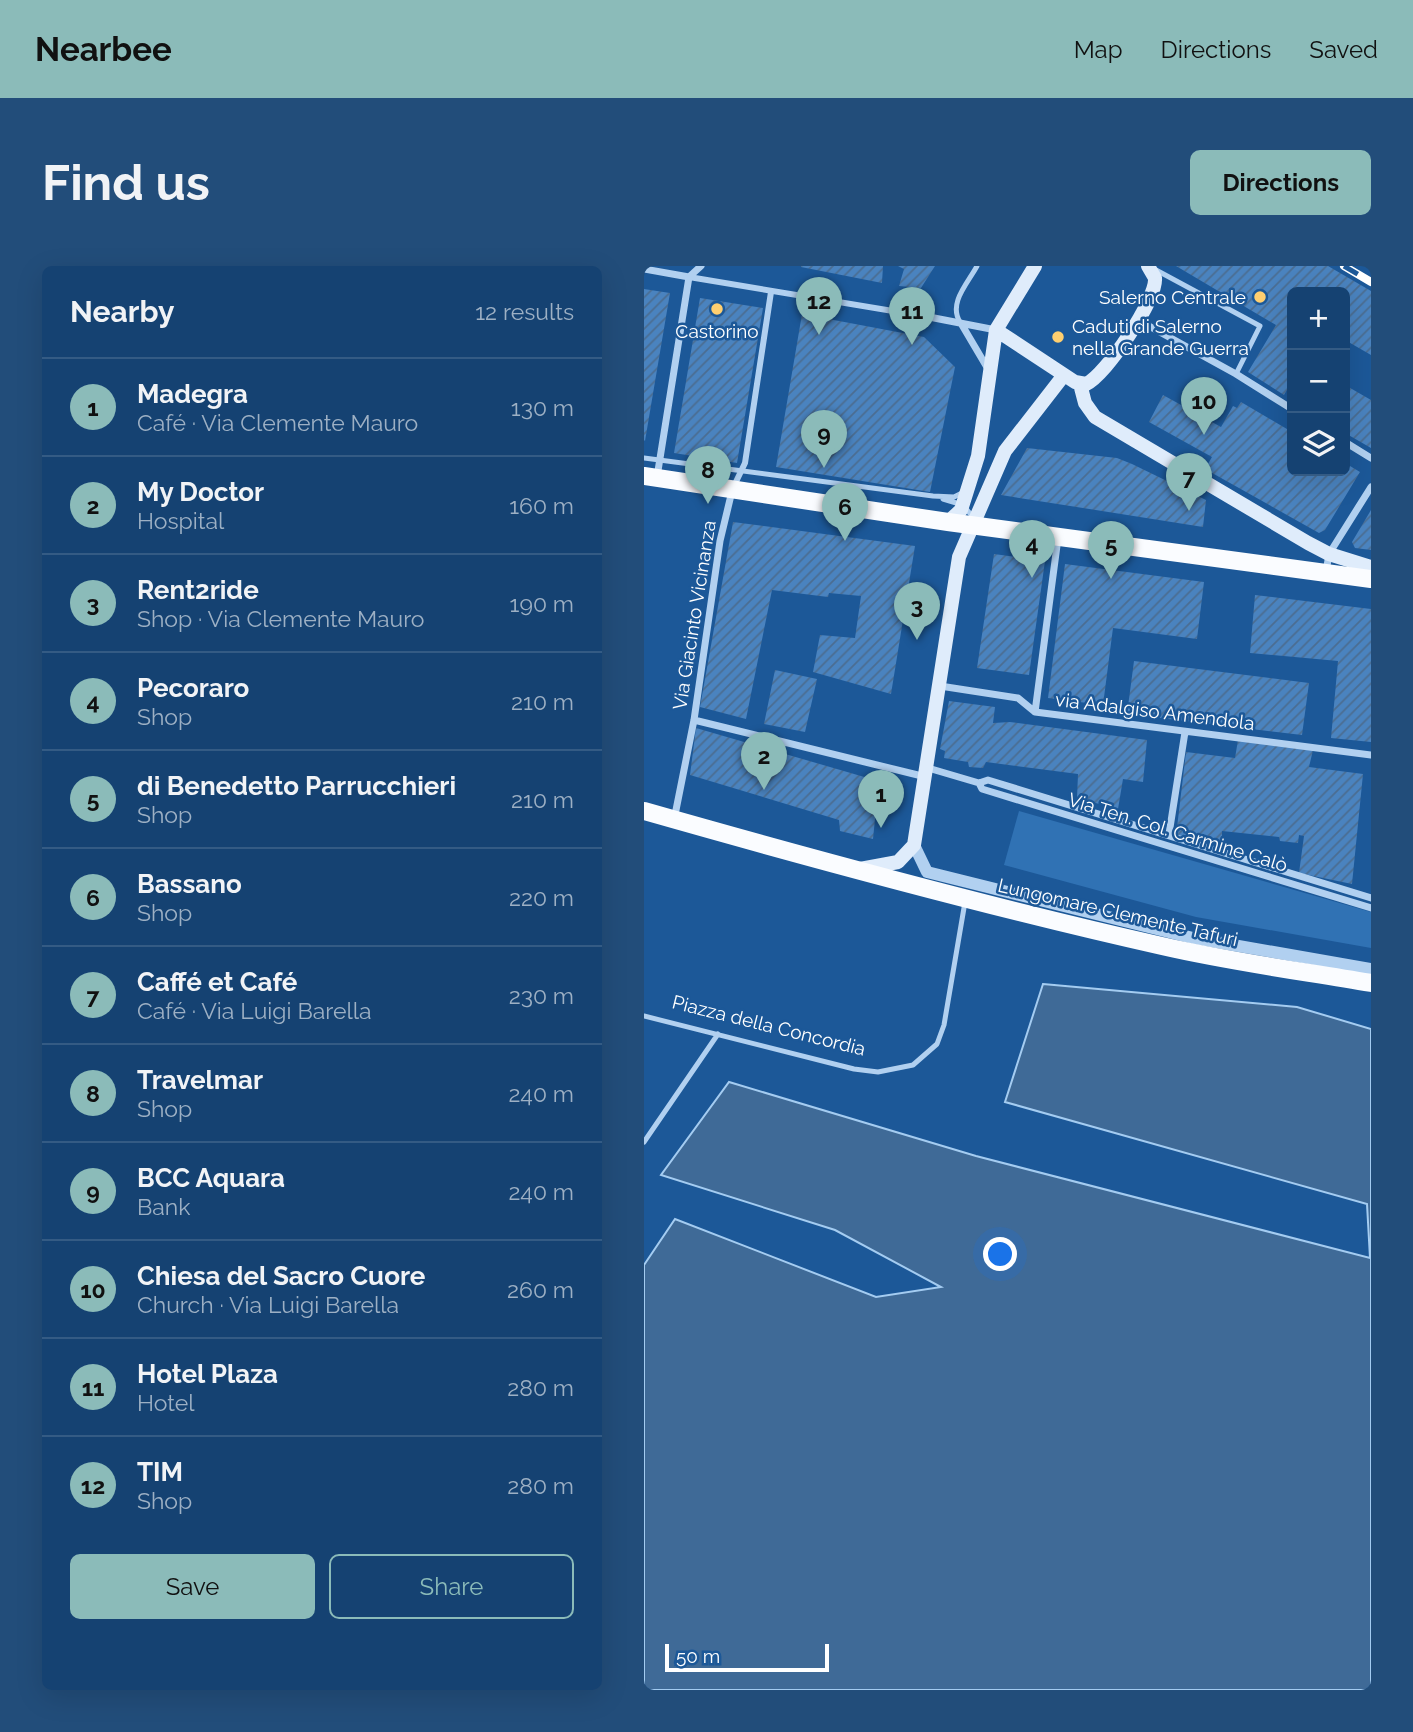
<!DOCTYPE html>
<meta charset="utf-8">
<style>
body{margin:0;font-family:Raleway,sans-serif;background:#224d7a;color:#f1f3f6}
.controls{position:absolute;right:21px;top:21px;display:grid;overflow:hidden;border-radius:10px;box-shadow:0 7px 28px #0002}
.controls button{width:63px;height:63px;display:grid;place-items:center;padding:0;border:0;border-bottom:2px solid #345b84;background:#154272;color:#f1f3f6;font:35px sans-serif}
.scale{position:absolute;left:21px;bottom:18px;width:164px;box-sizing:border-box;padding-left:7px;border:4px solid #fff;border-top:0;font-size:19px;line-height:24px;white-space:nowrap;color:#fff;-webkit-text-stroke:5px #1c5898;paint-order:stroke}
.you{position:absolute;left:357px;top:989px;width:24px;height:24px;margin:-18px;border:5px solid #fff;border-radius:50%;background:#1a73e8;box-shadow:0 0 0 10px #1a73e833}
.badge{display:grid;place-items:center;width:46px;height:46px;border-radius:50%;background:#8bbbb9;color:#111;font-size:23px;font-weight:700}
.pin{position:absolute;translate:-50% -58px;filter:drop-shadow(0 2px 4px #0008)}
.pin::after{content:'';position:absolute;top:37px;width:24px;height:21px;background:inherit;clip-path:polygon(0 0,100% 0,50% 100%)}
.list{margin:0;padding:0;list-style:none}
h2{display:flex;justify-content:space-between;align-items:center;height:91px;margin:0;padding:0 28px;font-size:30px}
h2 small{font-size:23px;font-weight:400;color:#9db0c4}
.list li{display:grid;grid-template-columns:46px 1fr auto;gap:21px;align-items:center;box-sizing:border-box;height:98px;padding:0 28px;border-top:2px solid #345b84}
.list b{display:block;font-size:26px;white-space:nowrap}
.list p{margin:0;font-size:23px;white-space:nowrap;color:#9db0c4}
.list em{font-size:23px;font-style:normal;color:#9db0c4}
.actions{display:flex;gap:14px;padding:21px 28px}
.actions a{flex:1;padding:16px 0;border:2px solid #8bbbb9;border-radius:10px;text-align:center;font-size:24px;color:#8bbbb9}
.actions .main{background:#8bbbb9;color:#111}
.icon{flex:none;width:38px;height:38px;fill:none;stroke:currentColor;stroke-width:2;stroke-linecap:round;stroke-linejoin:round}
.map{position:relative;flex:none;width:727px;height:1424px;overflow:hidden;border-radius:10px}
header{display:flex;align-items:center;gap:42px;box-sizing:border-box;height:98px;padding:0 35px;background:#8bbbb9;color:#111}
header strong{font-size:33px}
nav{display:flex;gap:38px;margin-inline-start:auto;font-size:24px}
.intro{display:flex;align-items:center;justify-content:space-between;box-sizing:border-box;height:168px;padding:0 42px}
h1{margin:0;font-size:49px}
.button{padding:18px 32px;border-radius:10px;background:#8bbbb9;color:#111;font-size:24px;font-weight:700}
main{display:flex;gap:42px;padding:0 42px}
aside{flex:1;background:#154272;border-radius:10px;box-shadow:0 7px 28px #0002}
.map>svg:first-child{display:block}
</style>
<header>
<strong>Nearbee</strong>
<nav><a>Map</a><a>Directions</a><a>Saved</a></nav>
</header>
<div class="intro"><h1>Find us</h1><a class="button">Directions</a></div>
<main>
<aside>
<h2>Nearby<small>12 results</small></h2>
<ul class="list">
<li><span class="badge">1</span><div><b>Madegra</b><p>Café · Via Clemente Mauro</p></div><em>130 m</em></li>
<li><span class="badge">2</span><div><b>My Doctor</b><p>Hospital</p></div><em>160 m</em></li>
<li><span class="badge">3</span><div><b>Rent2ride</b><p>Shop · Via Clemente Mauro</p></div><em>190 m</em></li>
<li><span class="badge">4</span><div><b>Pecoraro</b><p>Shop</p></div><em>210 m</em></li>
<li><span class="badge">5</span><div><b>di Benedetto Parrucchieri</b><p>Shop</p></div><em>210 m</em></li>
<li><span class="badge">6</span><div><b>Bassano</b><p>Shop</p></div><em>220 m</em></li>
<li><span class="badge">7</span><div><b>Caffé et Café</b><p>Café · Via Luigi Barella</p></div><em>230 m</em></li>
<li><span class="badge">8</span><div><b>Travelmar</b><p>Shop</p></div><em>240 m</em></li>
<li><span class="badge">9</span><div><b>BCC Aquara</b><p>Bank</p></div><em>240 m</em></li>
<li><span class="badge">10</span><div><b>Chiesa del Sacro Cuore</b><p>Church · Via Luigi Barella</p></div><em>260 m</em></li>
<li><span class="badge">11</span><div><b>Hotel Plaza</b><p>Hotel</p></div><em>280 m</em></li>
<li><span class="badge">12</span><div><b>TIM</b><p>Shop</p></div><em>280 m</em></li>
</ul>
<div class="actions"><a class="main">Save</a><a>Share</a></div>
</aside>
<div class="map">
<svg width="727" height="1424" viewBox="0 0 727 1424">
<defs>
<pattern id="building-hatch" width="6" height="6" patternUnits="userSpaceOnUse" patternTransform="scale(1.75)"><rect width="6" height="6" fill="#4a83bf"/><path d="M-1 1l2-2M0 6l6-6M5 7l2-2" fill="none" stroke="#4b6d91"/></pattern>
</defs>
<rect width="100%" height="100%" fill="#1c5898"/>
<path fill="#3072b4" d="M375,545L727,646V682L552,651L360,599Z"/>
<path fill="#3f6a97" stroke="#a4ccf1" stroke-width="2" d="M399,718L653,741L727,763V1424H0V999L31,953L232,1031L297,1021L191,964L17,909L85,816L332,890L726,992L723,938L361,836Z"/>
<path fill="url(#building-hatch)" d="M157,0H239L238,17L157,1Z
M254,0H291L277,22L255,20L260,3Z
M532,0H684L727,25V89L701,74V26H648V115L640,129L604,106L632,59Z
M0,23L26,27L1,175L0,174Z
M56,32L119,42L93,197L30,187Z
M158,48L280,71L311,101L286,226L132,201Z
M701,119L727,134V182L701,167Z
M519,129L577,161L589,140L593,142L597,136L648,166V205H701V197L716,206L681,264L675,267L561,203L568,191L505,156Z
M383,182L473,192L488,198L562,234L559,261L357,229Z
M727,244V284L711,282L708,276Z
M89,256L271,280L247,428L169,406L176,369L211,372L217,330L185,327L184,331L128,324L102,453L56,441Z
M350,288L401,295L385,409L333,402Z
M421,298L560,316L553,373L469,362L459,439L404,432Z
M611,329L727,343V476L687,472L694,395L606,387Z
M490,395L665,417L658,469L483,448Z
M131,404L173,413L161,466L120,458Z
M305,435L351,441L349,457L366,456L503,474L499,516L479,513L474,543L433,532L434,508L342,496L339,502L325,501L324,496L300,492L301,485L296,483Z
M52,462L241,517L238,534L233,533L229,573L196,565L195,554L46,509Z
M594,474L669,484L665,501L719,508L708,618L655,607L660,570L655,569L654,577L636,575L635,571L578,565V579L532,570L542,486L591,492Z"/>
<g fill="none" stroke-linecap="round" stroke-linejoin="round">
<path stroke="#b1d0f0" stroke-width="5" d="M512,4L616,60L592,108
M316,56C304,37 324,17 333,0
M0,192L289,230L310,231L320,226
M299,233L319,239L328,250
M0,750L210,803L234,806L269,799L293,778L300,759L321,636
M0,876L74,768"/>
<path stroke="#b1d0f0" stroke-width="6" d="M45,11L285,51
M89,222L101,197L127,26"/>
<path stroke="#b1d0f0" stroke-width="7" d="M0,3L45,11
M285,51L352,64
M494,54L592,108L648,143
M318,59L344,103
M701,176L727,192
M13,211L45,11L57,0
M682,306L685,288L727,221
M296,420L374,432L391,446L727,489
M391,446L414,272
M50,454L282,511
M284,502L335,517L344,514L727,632
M335,517L338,523L727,642
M30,554L50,454L76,275L88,225
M525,568L541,466"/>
<path stroke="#b1d0f0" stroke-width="12" d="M270,579L283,606L549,672L727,703"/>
<path stroke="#dfecfb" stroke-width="14" d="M391,0L352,64L431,116L442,118C462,109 513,33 511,12L504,0
M436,118L441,137L451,151L664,277L685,288L727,301
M304,256L317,244L334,190L352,64
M216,603L254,596L270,579L315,291L361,185L420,109"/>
<path stroke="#fafcff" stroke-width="18" d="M0,210L304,256L727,313
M0,545C172,594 344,641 518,680C587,696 657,705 727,717"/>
<g stroke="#fff" stroke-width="8">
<path id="rail" d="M700,0L727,16"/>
</g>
<use href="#rail" stroke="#1c5898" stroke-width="5" stroke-dasharray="16" stroke-linecap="butt"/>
</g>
<g fill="#ffcf70" stroke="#1c5898" stroke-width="2.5">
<circle cx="616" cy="31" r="7"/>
<circle cx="73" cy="43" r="7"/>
<circle cx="414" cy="71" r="7"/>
</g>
<g text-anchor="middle" stroke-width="5" stroke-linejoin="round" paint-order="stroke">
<g font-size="19" fill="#fff" stroke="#1c5898" text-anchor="end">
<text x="602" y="38">Salerno Centrale</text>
<text x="428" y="67" text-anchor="start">Caduti di Salerno<tspan x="428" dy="22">nella Grande Guerra</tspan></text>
<text x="73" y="72" text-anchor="middle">Castorino</text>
</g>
<g font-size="19" fill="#fff" stroke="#1c5898">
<text transform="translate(50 349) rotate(-81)" y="7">Via Giacinto Vicinanza</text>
<text transform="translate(511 445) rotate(7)" y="7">via Adalgiso Amendola</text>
<text transform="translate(534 566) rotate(17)" y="7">Via Ten. Col. Carmine Calò</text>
<text transform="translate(474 646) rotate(13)" y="7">Lungomare Clemente Tafuri</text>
<text transform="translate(125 759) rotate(14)" y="7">Piazza della Concordia</text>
</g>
</g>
</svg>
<div class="controls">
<button>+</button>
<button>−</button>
<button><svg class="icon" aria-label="layers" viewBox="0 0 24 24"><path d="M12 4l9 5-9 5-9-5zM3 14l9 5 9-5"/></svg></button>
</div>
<div class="scale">50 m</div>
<div class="you"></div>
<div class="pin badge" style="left:237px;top:562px">1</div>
<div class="pin badge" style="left:120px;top:524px">2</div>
<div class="pin badge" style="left:273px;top:374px">3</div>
<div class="pin badge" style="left:388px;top:312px">4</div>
<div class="pin badge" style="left:467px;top:313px">5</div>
<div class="pin badge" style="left:201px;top:275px">6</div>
<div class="pin badge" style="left:545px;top:245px">7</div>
<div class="pin badge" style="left:64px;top:238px">8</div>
<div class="pin badge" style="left:180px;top:202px">9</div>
<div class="pin badge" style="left:560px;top:169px">10</div>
<div class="pin badge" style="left:268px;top:79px">11</div>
<div class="pin badge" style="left:175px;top:69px">12</div>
</div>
</main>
